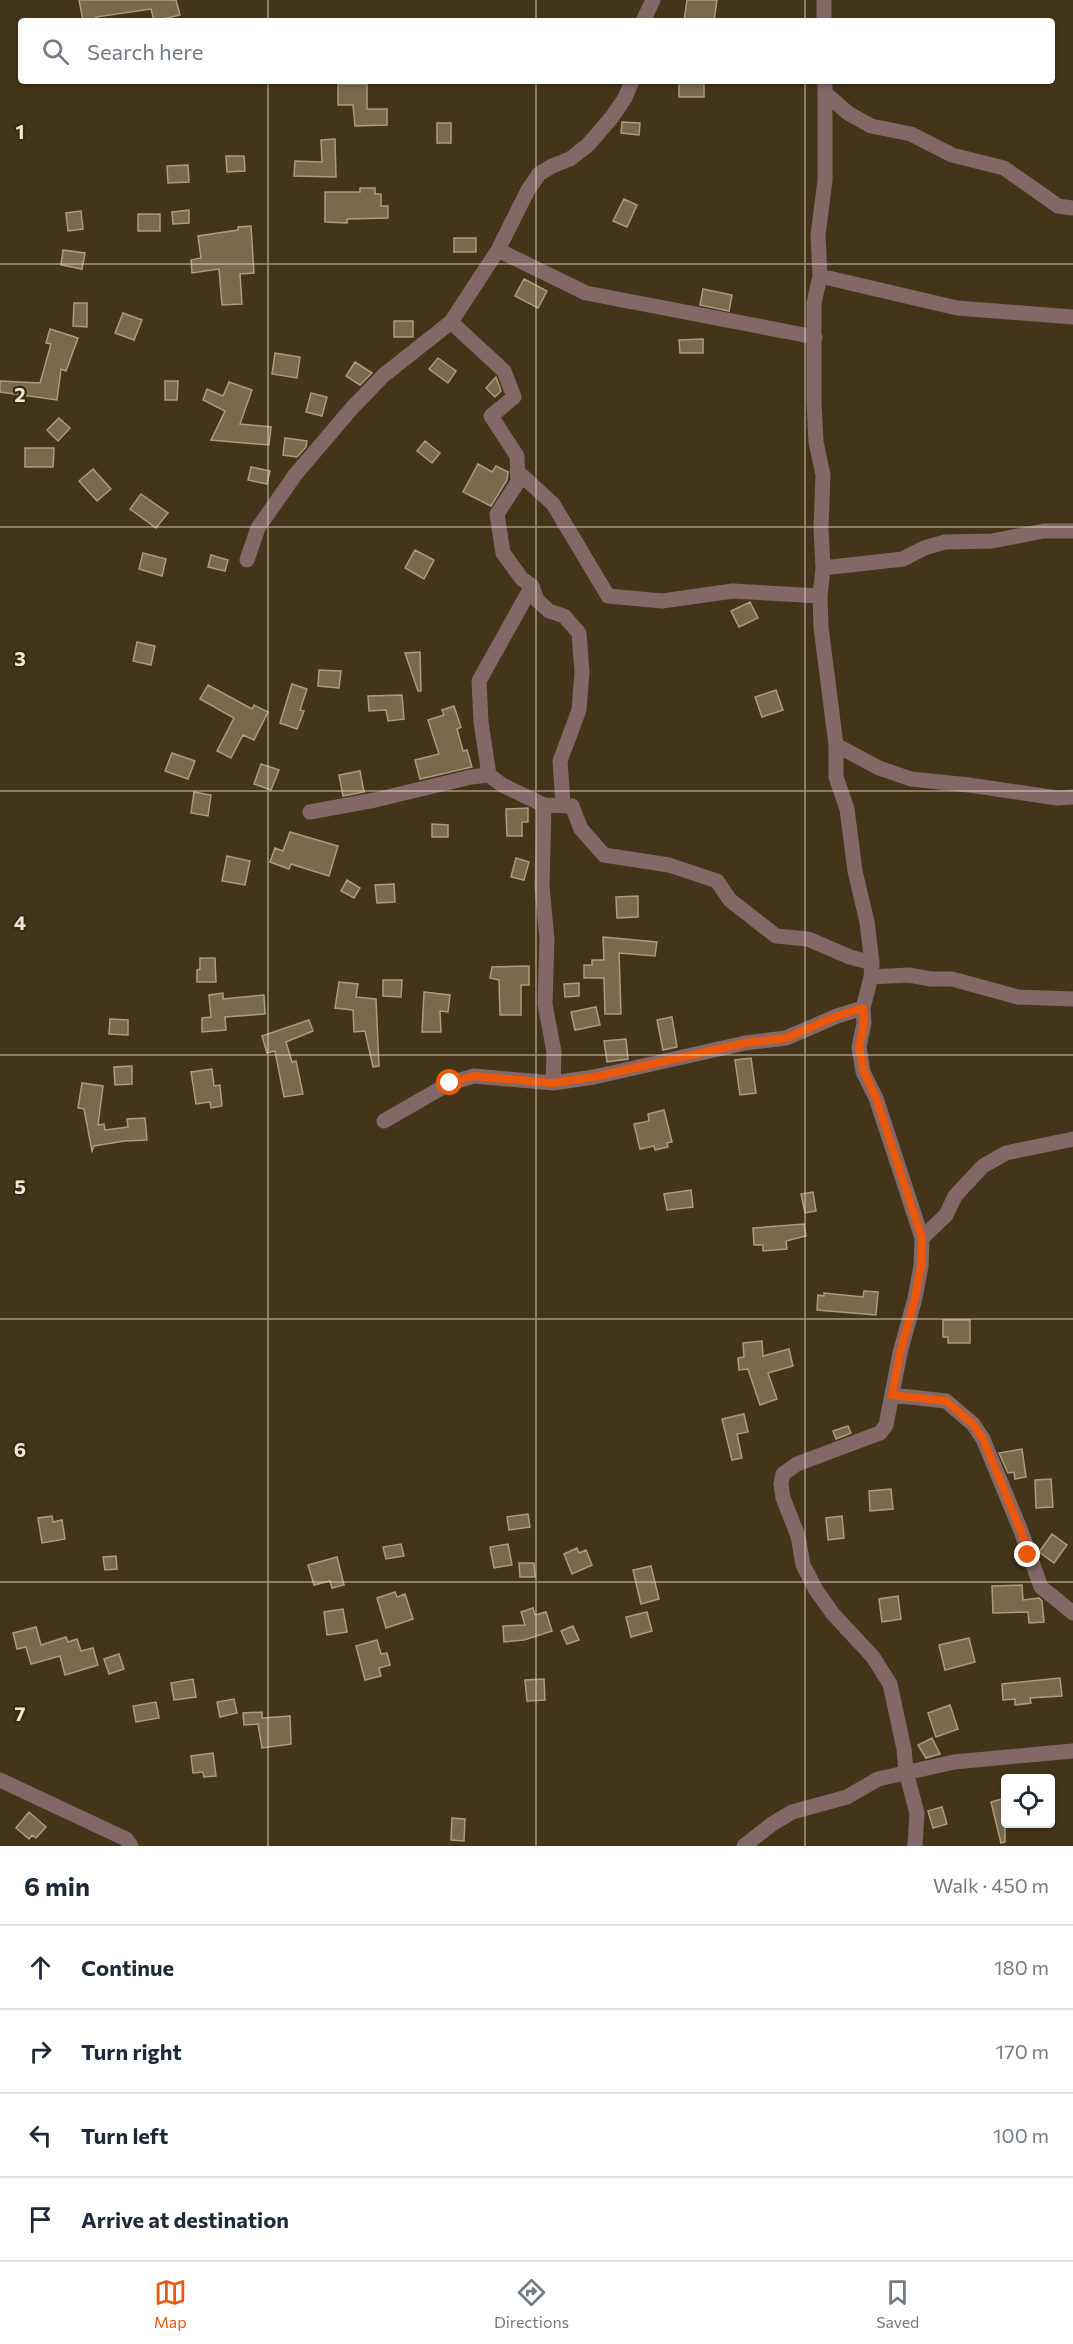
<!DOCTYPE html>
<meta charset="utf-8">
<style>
body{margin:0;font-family:Commissioner,sans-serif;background:#f6f6f7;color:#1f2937}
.controls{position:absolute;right:18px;bottom:18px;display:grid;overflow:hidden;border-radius:6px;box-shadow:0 2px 4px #0004}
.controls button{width:54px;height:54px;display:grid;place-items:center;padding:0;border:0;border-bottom:2px solid #e0e1e3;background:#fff;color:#1f2937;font:30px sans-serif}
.stop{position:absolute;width:18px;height:18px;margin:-14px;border:4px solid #ea580c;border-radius:50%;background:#fff}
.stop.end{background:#ea580c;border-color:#fff;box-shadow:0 2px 6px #0008}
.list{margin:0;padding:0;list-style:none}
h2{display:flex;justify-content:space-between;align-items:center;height:78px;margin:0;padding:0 24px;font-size:26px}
h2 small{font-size:20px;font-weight:400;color:#747a83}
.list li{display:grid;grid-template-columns:39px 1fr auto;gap:18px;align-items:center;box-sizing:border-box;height:84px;padding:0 24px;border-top:2px solid #e0e1e3}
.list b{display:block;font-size:22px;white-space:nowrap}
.list em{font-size:20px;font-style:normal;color:#747a83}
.icon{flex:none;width:33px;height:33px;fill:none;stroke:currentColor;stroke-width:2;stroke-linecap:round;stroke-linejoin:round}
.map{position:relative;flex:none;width:1073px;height:1846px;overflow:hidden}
.search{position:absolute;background:#fff;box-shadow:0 2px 4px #0004;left:18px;right:18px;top:18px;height:66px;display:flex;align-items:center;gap:15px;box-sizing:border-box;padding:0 21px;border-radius:6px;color:#747a83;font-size:22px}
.sheet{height:414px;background:#fff}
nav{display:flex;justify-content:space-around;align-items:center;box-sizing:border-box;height:84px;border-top:2px solid #e0e1e3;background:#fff;font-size:16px;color:#747a83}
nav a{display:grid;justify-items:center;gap:3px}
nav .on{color:#ea580c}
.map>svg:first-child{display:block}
</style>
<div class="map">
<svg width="1073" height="1846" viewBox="0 0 1073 1846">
<rect width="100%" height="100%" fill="#44351a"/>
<path fill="#7a694d" stroke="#ad9b7d" stroke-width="1.5" d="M79,0H176L180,15L154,21L151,9L96,17L97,21H83Z
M687,0H717L714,21H684Z
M679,81H704V97H679Z
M338,84H367V109H387V125L355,126L353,105H338Z
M622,122L640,123L639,135L621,133Z
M437,123H451V143H437Z
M335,139L336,177L294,176L295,161L322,162L321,140Z
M226,156H244L245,171L227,172Z
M188,165L189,182L168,183L167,166Z
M360,188H375V194H381V206H388V218L347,219V223L325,222V192H360Z
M624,199L637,205L627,227L613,221Z
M189,210V223L173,224L172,212Z
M81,211L83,229L68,231L66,213Z
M138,214H160V231H138Z
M251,226L254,273L240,274L242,304L222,305L219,269L192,273L191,260L201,258L198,236L238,230V227Z
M454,238H476V252H454Z
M63,250L85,253L82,269L61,265Z
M524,279L547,291L538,308L515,296Z
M703,289L732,295L729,311L700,305Z
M74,303H87V327L73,326Z
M123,313L142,320L134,340L115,333Z
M394,321H413V337H394Z
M50,329L78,338L66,371L61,369L57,400L0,392V381L40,383L51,344L46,343Z
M703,339V353H680L679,340Z
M275,353L300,357L297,378L272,374Z
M438,358L456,371L448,383L429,369Z
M355,362L372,373L360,385L346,376Z
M496,377L501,391L495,397L486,388Z
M165,381H178L177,400H165Z
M229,382L252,390L240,424L271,427L269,445L211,440L225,411L203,400L207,389L223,396Z
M311,393L327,397L322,416L306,412Z
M59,418L70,428L58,441L47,430Z
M285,438L307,441L306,447L297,457L283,455Z
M425,441L440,453L432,463L417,451Z
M25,448H54L53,467H25Z
M478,464L492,472L496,466L508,472L507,480L491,506L463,492Z
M251,467L270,471L267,484L248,480Z
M93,469L111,489L97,501L79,481Z
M141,494L168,513L156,528L130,509Z
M415,550L434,560L424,579L405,568Z
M143,553L166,559L162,576L139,569Z
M211,555L228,560L225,571L208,567Z
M750,602L758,618L739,627L731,611Z
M137,642L155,646L151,665L133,661Z
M420,652L421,691H418L405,653Z
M319,670L341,671L339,688L318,686Z
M292,684L307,689L300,710L304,711L297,729L280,723Z
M208,685L252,709L254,705L268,712L254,740L243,735L231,758L217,751L234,718L200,699Z
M776,690L783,710L762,717L755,697Z
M402,695L404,719L388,721L386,710L369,711L368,696Z
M454,706L461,727L457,729L463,751L467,750L472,767L420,779L415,760L439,754L428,720L444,715L442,710Z
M172,753L195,761L188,779L165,771Z
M261,764L279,770L271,790L254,784Z
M360,771L364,792L343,796L339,775Z
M194,792L211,795L208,816L191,813Z
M528,808V822H522V836H507L506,809Z
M432,824L448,825V837H432Z
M290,832L338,846L329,876L291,864L289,869L270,862L275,848L283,851Z
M227,856L250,861L245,885L222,881Z
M516,858L529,862L524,880L511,877Z
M347,880L360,888L354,898L341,891Z
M394,884L395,902L377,903L375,885Z
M638,896V917L617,918L616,897Z
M603,937L657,942L655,956L619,953L621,1014H605L604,978H584V965H592V960H604Z
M200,958H215L216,982H197V970L200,969Z
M529,966V985H521V1015H500L499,980L490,978L492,967Z
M383,980H402L401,997L383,996Z
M339,982L358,984L356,997L376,999L379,1066L373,1067L365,1031L354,1032L353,1010L335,1008Z
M579,983V996L565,997L564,984Z
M424,992L450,995L448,1012L440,1011L441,1032H422Z
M223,993V999L264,995L265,1014L225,1017L226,1030L202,1032V1018L211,1017L209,995Z
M596,1007L600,1025L575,1030L571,1012Z
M672,1017L677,1047L663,1050L657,1020Z
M110,1019L128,1020V1035L109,1034Z
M309,1020L313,1031L286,1042L292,1062L296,1061L303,1094L284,1097L275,1051L267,1053L262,1036Z
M626,1039L628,1059L607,1062L604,1041Z
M751,1058L756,1093L740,1095L735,1060Z
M132,1066V1084L115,1085L114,1067Z
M212,1069L214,1086L220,1085L222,1106L211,1108L210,1102L196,1104L191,1072Z
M82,1083L103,1086L98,1125L104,1124L105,1130L128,1127L127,1119L145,1118L147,1140L124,1141L94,1146L92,1151L84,1109L78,1108Z
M664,1110L672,1142L667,1143L668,1147L655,1150L654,1146L640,1149L634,1124L649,1121L648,1114Z
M691,1190L693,1207L667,1210L664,1194Z
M813,1192L816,1211L805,1213L801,1194Z
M804,1224L806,1236L786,1241L787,1249L763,1251V1245H754L753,1228Z
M864,1291L878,1292L876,1315L817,1310L818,1295L824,1296V1293L863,1297Z
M943,1320H970V1343H948V1337H943Z
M762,1341L763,1356L789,1349L793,1366L768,1373L777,1399L760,1405L748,1369L739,1370L738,1358L744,1357L743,1343Z
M744,1414L748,1432L737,1434L742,1458L732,1460L722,1419Z
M848,1426L851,1433L836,1439L833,1431Z
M1022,1449L1026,1477L1015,1479L1014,1472L1008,1473L999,1453Z
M1051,1479L1053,1507L1036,1508L1035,1480Z
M891,1489L893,1509L870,1511L869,1491Z
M528,1514L530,1527L509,1530L507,1517Z
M52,1516L53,1522L62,1520L65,1539L42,1543L38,1518Z
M842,1516L844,1538L828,1540L826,1518Z
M1052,1534L1067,1545L1054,1563L1039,1552Z
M401,1544L404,1556L386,1559L383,1547Z
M508,1544L512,1565L494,1568L490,1547Z
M577,1548L579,1553L586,1550L592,1565L572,1574L564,1554Z
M116,1556L117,1569L105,1570L103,1557Z
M337,1557L344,1585L332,1588L330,1581L314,1585L308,1565Z
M519,1563H534L535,1577H520Z
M651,1566L659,1599L641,1604L633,1570Z
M1022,1585L1023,1600L1039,1598L1042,1601L1044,1622L1029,1623L1028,1612L993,1613L992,1586Z
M395,1592L397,1597L405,1594L413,1619L386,1628L377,1598Z
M898,1596L901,1619L882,1622L879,1599Z
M533,1608L535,1615L546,1612L552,1631L524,1640L504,1642L503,1626L525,1625L521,1612Z
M343,1609L347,1632L327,1635L324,1612Z
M647,1612L652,1631L631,1637L626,1617Z
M573,1626L579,1640L567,1644L561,1631Z
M36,1627L41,1645L66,1637L68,1642L77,1639L81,1651L93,1648L98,1665L65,1675L60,1656L31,1664L26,1647L17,1649L13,1633Z
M969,1638L975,1662L945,1670L939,1645Z
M377,1640L381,1654L387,1653L390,1665L379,1668L381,1676L365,1680L356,1646Z
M119,1654L124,1669L109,1674L104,1659Z
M1060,1678L1062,1696L1030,1698L1031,1703L1015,1705V1699L1003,1700L1002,1684Z
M193,1679L196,1697L174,1700L171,1683Z
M544,1679L545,1700L527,1701L525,1680Z
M234,1699L237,1713L220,1717L217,1702Z
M156,1702L159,1718L136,1722L133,1706Z
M950,1705L958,1729L936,1737L928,1713Z
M262,1712V1718L290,1716L291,1744L262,1748L258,1724L244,1725L243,1713Z
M932,1738L940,1754L926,1758L918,1745Z
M213,1753L216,1776L204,1777L203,1772L193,1773L191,1756Z
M1005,1798V1842L1001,1843L991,1802Z
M942,1807L947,1824L933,1828L928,1811Z
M29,1812L46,1827L36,1838L32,1835L29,1839L16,1828Z
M452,1818L465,1819L464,1841L451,1840Z"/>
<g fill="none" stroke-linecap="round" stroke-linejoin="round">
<path stroke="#846867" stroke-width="15" d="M643,21L653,0
M824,21V0
M825,81V180L818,235L820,276L814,303V402L816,442L823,475L821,528L823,568L820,596L821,627L836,745V777L847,809L855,871L867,922L872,963L871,977L863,1008L864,1023L859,1047L863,1072L876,1098L922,1238L921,1266L915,1298L900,1353L886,1425L880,1433L797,1464L783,1474L781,1484L783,1498L798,1536L803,1565L816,1590L833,1614L873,1657L890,1684L904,1749L906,1772L917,1813L915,1846
M826,94L848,113L871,126L911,134L952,155L1004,168L1058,206L1073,208
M498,250L586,293L815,337
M820,276L957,308L1073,317
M451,322L504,371L514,397L491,416L517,456L518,482L497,514L503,553L522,579L532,586L537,600L549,611L564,616L579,633L582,672L579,710L560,761L563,804
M517,471L553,504L608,596L662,601L733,591L820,596
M247,560L258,528L295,475L352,408L384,375L451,322L498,250L528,190L539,174L552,166L570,159L588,145L612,117L625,98L632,81
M823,568L903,559L924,548L945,542L992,541L1044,531H1073
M836,745L879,768L911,779L969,785L1057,798L1073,797
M489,775L502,785L544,805
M310,812L375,800L471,777L489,775L481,722L479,681L532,586
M871,977L909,975L931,979H952L1018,997L1073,999
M553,1083L554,1052L545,1004L547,939L542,887L544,805L572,806L581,829L604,855L669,865L717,881L730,900L776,936L808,939L850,957L872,963
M384,1121L450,1083L474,1076L553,1083L594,1077L745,1043L786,1038L837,1016L863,1008
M922,1238L946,1215L955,1196L983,1166L1006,1153L1073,1139
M892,1395L946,1401L973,1424L983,1439L1021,1531L1041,1587L1073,1613
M0,1780L126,1839L131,1846
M744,1846L772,1824L792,1812L847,1797L878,1779L954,1762L1073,1751"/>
</g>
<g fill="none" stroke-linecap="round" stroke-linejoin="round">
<path stroke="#ea580c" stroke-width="8" d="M450,1083L474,1076L553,1083L594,1077L745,1043L786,1038L837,1016L863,1008L864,1023L859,1047L864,1072L876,1098L922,1238L921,1266L915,1298L900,1353L892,1395L946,1401L973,1424L983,1439L1021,1531L1028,1555"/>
</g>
<path fill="none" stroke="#f1e7d8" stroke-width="1.5" stroke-opacity="0.55" d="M268,0V21M536,0V21M805,0V21M268,81V1846M536,81V1846M805,81V1846M0,264H1073M0,527H1073M0,791H1073M0,1055H1073M0,1319H1073M0,1582H1073"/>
<g font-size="20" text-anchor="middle" font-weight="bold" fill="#f1e7d8" stroke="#3a2b10" stroke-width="4.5" stroke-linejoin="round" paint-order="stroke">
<text x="20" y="139">1</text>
<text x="20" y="402">2</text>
<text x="20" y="666">3</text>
<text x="20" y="930">4</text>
<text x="20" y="1194">5</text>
<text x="20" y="1457">6</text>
<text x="20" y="1721">7</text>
</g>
</svg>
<div class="controls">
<button><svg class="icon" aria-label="locate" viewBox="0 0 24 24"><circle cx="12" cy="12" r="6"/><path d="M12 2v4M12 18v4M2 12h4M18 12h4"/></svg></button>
</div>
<div class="stop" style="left:450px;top:1083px"></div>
<div class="stop end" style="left:1028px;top:1555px"></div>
<div class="search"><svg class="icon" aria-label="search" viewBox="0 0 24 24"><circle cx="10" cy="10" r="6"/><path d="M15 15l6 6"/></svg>Search here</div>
</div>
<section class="sheet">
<h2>6 min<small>Walk · 450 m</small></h2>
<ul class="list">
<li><svg class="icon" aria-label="ahead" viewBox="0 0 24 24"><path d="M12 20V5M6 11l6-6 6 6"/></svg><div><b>Continue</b></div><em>180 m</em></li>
<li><svg class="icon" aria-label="right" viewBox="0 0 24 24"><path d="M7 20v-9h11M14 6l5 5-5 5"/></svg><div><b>Turn right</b></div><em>170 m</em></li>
<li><svg class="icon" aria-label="left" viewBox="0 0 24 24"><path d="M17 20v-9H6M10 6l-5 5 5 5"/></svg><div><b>Turn left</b></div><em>100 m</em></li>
<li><svg class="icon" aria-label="arrive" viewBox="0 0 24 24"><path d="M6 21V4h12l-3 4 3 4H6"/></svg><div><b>Arrive at destination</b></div></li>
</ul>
</section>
<nav>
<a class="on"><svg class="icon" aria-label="map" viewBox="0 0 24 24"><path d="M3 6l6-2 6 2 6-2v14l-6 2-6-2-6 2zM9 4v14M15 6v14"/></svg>Map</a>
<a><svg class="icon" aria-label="directions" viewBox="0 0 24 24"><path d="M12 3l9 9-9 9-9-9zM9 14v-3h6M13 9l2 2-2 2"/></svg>Directions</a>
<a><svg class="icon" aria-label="saved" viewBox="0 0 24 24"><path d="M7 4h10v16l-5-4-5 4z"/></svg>Saved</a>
</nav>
